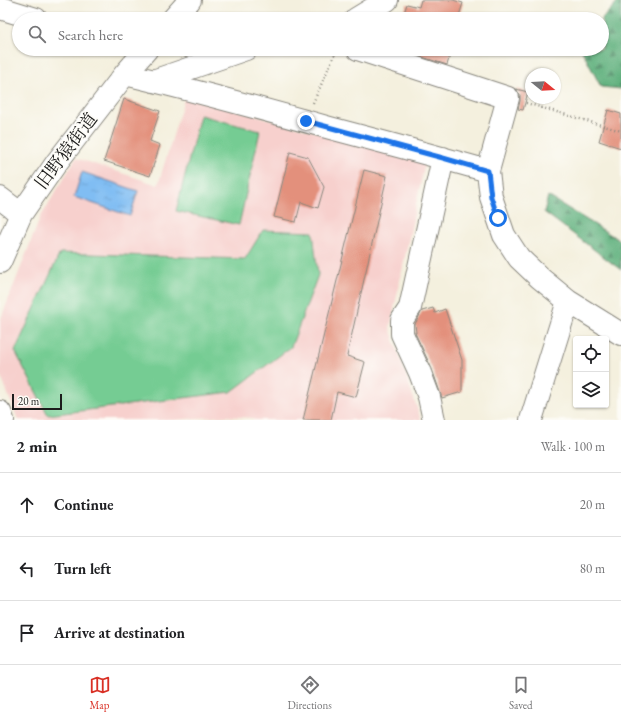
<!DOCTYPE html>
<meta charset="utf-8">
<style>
body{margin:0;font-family:"EB Garamond","Noto Serif JP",serif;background:#f6f6f6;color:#202124}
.controls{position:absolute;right:12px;bottom:12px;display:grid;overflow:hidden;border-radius:4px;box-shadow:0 1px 3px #0004}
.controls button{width:36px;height:36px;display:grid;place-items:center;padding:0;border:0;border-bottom:1px solid #e0e0e0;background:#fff;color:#202124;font:20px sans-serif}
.compass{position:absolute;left:525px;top:68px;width:36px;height:36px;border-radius:50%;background:#fff;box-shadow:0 1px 3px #0004;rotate:108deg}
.scale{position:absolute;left:12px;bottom:10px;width:50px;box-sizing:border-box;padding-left:4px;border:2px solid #1c1c1c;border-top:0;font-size:11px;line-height:14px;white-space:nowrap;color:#1c1c1c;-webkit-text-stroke:3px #fdfcf7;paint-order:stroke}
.stop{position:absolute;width:12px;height:12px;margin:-9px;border:3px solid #1a73e8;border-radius:50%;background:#fff}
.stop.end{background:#1a73e8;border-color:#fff;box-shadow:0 1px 4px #0008}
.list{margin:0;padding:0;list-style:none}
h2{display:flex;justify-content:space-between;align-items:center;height:52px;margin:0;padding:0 16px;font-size:17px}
h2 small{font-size:13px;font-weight:400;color:#757577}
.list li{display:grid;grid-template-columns:26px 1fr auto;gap:12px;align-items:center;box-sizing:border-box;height:64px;padding:0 16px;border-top:1px solid #e0e0e0}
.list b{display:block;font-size:15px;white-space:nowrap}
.list em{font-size:13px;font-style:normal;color:#757577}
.icon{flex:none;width:22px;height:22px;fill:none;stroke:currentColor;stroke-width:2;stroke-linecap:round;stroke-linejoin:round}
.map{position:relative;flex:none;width:621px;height:420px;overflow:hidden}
.search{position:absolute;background:#fff;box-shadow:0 1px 3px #0004;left:12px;right:12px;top:12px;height:44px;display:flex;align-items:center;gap:10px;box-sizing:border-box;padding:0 14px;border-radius:22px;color:#757577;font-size:15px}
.sheet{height:244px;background:#fff}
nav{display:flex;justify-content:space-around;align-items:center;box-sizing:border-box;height:56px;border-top:1px solid #e0e0e0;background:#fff;font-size:11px;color:#757577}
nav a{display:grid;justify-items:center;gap:2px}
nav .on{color:#d93025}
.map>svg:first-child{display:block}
</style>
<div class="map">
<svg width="621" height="420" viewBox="0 0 621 420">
<defs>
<pattern id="forest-firs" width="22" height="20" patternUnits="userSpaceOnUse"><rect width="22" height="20" fill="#5fb07d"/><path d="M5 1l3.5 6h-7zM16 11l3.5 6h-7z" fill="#4e8e66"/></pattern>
<pattern id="water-ripples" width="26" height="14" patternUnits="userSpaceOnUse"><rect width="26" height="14" fill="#80bdf3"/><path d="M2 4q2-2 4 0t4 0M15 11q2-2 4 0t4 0" fill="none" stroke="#6ea2d0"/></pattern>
</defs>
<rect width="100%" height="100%" fill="#fdfcf7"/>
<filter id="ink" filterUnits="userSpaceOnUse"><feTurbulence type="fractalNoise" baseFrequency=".025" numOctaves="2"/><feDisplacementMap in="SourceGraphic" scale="8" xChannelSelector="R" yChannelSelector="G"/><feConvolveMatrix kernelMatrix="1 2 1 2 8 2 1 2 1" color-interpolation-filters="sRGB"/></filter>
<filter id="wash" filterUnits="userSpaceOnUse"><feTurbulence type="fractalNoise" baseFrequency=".012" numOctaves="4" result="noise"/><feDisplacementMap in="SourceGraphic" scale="16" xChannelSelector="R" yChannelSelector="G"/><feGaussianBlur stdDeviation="0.9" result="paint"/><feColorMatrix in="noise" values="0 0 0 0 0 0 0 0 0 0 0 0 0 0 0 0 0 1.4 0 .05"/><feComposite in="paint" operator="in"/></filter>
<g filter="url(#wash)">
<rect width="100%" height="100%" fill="#f4f0de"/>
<path fill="#f7d0cd" d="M185,96L425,162L390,328L421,420H255L252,418L226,416L172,420H18L0,374V321L40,218L76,158L158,185Z"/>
<path fill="url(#forest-firs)" stroke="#3e664c" d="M619,0H621V89L601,87L581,49H602V19Z
M548,196L621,241V270L544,212Z"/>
<path fill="#74cc93" stroke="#487458" d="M200,115L260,131L239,225L176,211Z
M263,230L313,232L318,275L291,347L231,392L48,415L15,351L60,253L245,259Z"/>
<path fill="url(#water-ripples)" stroke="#4e6c88" d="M82,172L138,191L130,216L74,197Z"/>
<g id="blocks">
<path fill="#e3907c" d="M421,0H453L463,3L458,19H402L407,4L419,7Z
M404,49H452L447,65L403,51Z
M516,89L528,92L523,110L518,109L520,101V95Z
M124,99L160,111L150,141L160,145L150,176L104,161Z
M608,110L621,114V148L599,141Z
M290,152L308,157L324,187L318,208L301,202L296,222L274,217Z
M364,170L387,176L347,356L365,362L356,397L337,392L331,420H303Z
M433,308L435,313L445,309L462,360V392L442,398L432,369L415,333H416L415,324L422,311Z"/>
</g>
</g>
<g filter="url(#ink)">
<use href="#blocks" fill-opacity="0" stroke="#88867d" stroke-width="1"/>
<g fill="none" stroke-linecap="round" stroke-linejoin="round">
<g stroke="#88867d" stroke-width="24">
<path id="minor" d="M0,8L36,19
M173,19L190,0
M356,19L387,0
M358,49L508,98L488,171
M125,74C194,90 262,109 330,128C383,142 436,156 488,171L491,197L504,235L519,258L540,278L568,301L621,334
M153,81L246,49
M0,198L21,214
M0,262L21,214L57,162L125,74L147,49
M0,412L3,420
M434,420L429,397L420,373L402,334V320L410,308L443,158
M531,420L568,301"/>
</g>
<path stroke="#88867d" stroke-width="2.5" stroke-dasharray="1 3" stroke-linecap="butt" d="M313,103L337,49
M526,103L621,131"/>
<use href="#minor" stroke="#fff" stroke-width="22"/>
</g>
</g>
<g fill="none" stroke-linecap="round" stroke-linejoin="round" filter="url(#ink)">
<path stroke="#1a73e8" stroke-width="5" d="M306,121L443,158L488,171L491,197L498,218"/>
</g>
<g text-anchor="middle" stroke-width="3" stroke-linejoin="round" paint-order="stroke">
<g font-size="18" fill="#1c1c1c" stroke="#fdfcf7">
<text transform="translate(66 151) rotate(-53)" y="6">旧野猿街道</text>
</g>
</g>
</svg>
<div class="controls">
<button><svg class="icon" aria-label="locate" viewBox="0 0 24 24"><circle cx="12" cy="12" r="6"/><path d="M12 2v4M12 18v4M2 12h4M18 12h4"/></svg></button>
<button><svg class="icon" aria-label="layers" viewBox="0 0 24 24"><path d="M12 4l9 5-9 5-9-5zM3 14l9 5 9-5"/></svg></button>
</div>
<svg class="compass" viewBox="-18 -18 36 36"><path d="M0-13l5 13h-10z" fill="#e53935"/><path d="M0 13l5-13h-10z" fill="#757577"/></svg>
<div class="scale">20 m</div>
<div class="stop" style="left:498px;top:218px"></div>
<div class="stop end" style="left:306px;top:121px"></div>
<div class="search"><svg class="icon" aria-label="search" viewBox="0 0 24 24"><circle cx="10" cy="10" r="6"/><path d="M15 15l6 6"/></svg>Search here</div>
</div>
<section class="sheet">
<h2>2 min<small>Walk · 100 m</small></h2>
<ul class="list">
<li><svg class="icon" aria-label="ahead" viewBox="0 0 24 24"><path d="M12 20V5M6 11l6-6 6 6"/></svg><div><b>Continue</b></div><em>20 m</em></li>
<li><svg class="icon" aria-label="left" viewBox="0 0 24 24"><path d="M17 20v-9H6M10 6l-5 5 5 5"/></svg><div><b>Turn left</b></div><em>80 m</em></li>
<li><svg class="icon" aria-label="arrive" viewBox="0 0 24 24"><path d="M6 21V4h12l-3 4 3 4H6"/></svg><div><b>Arrive at destination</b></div></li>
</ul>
</section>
<nav>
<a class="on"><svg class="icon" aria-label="map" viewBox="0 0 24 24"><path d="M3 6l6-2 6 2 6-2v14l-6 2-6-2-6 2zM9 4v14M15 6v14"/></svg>Map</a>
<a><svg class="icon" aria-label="directions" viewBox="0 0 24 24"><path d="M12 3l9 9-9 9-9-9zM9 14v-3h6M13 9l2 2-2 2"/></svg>Directions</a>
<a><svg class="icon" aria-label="saved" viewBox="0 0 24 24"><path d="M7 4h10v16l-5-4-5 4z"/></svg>Saved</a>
</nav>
